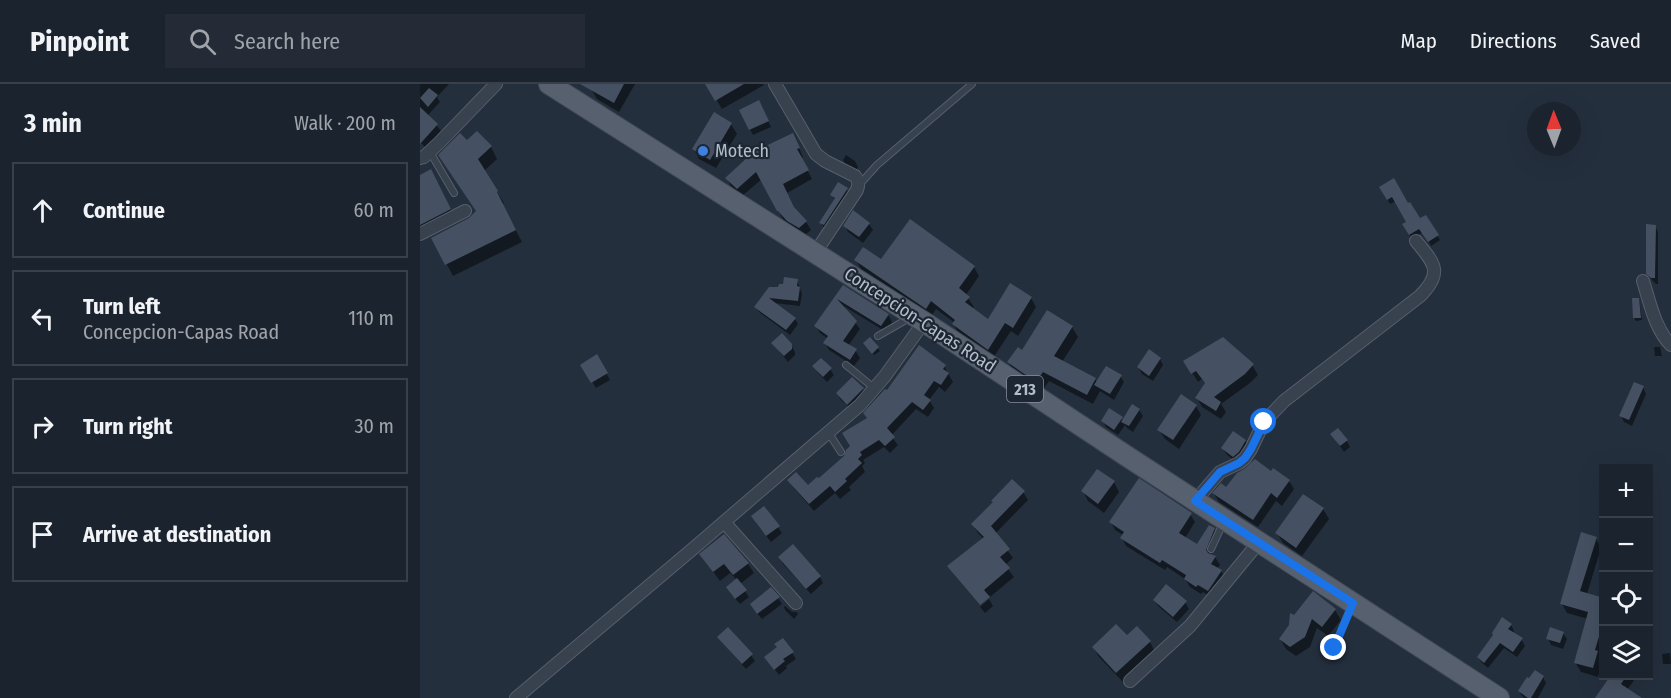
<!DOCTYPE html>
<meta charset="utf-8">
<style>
body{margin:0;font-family:"Fira Sans Condensed",sans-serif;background:#242b36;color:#f1f3f6}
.controls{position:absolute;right:18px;bottom:18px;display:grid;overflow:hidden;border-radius:0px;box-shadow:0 6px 24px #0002}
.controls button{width:54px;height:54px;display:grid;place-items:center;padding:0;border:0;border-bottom:2px solid #39404a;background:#1b232e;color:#f1f3f6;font:30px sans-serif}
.compass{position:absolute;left:1107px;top:18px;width:54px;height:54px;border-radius:50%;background:#1b232e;box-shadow:0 6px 24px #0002;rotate:359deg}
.stop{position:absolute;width:18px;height:18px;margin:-14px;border:4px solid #1a73e8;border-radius:50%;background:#fff}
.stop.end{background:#1a73e8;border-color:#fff;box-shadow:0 2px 6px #0008}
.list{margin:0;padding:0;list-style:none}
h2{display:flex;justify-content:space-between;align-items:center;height:78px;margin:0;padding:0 24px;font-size:26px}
h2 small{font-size:20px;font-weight:400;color:#a0a4aa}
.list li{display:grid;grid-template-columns:39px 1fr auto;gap:18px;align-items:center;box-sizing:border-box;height:96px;margin:0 12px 12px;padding:0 12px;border:2px solid #39404a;border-radius:0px}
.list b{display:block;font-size:22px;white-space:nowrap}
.list p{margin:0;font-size:20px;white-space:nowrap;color:#a0a4aa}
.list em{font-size:20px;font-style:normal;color:#a0a4aa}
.icon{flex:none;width:33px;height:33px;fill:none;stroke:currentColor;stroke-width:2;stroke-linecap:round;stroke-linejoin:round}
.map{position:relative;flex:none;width:1251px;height:614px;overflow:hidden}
header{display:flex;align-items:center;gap:36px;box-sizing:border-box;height:84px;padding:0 30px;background:#1b232e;border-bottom:2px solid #39404a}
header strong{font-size:28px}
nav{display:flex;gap:33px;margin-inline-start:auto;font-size:21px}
.search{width:420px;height:54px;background:#242b36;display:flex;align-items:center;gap:15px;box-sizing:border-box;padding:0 21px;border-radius:0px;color:#a0a4aa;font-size:22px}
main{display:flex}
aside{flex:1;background:#1b232e}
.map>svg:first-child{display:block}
</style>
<header>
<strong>Pinpoint</strong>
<div class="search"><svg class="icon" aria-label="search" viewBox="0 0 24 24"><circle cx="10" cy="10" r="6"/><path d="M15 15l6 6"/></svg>Search here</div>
<nav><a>Map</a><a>Directions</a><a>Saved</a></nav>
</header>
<main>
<aside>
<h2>3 min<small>Walk · 200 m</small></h2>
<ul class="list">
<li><svg class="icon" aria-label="ahead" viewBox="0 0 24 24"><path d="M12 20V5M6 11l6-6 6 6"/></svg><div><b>Continue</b></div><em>60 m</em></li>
<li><svg class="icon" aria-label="left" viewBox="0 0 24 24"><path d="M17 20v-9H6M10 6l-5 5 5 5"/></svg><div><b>Turn left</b><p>Concepcion-Capas Road</p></div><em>110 m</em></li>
<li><svg class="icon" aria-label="right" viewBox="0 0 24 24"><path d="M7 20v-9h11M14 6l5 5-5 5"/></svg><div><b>Turn right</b></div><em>30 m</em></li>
<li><svg class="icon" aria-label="arrive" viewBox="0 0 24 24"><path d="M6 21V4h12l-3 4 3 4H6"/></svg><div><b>Arrive at destination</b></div></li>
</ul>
</aside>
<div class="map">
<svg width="1251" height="614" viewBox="0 0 1251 614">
<rect width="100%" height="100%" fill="#242f3e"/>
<path fill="#0007" d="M0,0H29L17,13L20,18L8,31L21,47L5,63L0,58Z
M174,0H215L199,28L177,15L171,5Z
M287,0H343L344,1L302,25Z
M342,24L351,43L333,51L330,45Z
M311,40L317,50L296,84L279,75L274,65Z
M57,49L71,63L77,75L64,87L84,119L82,120L102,158L33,192L13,154L50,136L57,128L47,58Z
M377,59L383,73L381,74L392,95L367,109L375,125L386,138L391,146L384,152L373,145L363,135L342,95L322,112L311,102L307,94Z
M426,71L435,77L438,83L436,87L426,82L423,76Z
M0,93L18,99L37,138L3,155L0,158Z
M961,104L988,121L999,136L1005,133L1020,156L1011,162L1003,148L992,155L984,141L988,139L976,117L970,120Z
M427,106L431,112L405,145L401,139L415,116L412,111Z
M449,140L453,146L443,159L428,148L425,142Z
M1235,142L1238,148V200H1236L1232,196L1228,189Z
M436,176L554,183L559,192L546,211L554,223L552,225L568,237L611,214L616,223L598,252L591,247L573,274L539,250L534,241L535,239L516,225L511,233L441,185Z
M377,196L382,210L380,222L354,219L375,235L378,240L370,251L339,228L336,223L359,205Z
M424,203L468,231L472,238L466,248L422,221L440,245L428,262L435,266L440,274L434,282L409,266L405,259L408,255L400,249L396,242Z
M1219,215L1222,236L1216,237L1214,234Z
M652,243L658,253L642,278L675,295L677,299L700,292L704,298L694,316L680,307L673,320L629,297L622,307L594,288L589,279L602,268Z
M450,255L460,267L454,271L446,262Z
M353,259L371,261L375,268V271L368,278Z
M1234,263H1240L1242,272H1235Z
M177,272L190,296L176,304L162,281Z
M740,275L743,281L733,297L722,290L718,283Z
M765,277L832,281L838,291L830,299L801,320L806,328L801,335L782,323L777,314L786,300L782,295L778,298Z
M394,282L410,285L414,291L407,298L398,289Z
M524,282L533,298L525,308L519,303L509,316L514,324L508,333L496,325L471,352L478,361L470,369L464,363L443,376L445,379L442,382L445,388L429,403L431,406L420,415L415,409L394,427L374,404L369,396L388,403L399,396Z
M1223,303L1226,310L1212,342L1204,338L1201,332Z
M443,305L446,311L432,326L421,316L417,309Z
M776,322L781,331L759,365L745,355L739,346Z
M719,326L723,332L713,348L707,344L705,341L698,351L686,343L683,337L701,334L703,337Z
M825,357L829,363L817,378L807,371L803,365Z
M916,357H927L930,363L924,368Z
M852,389L869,397L874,405L862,422L856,417L838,443L799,418L794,410Z
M694,398L699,408L684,429L668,417L663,407Z
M603,408L608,416L575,450L593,474L585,481L594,493L570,513V511L559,520L534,490L529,482L564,455L558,449L553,441Z
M344,424L362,449L351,458L336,439Z
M903,425L909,435L882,472L863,459L857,449Z
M770,430L775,438L765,454L778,463L794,445L798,453L791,472L795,473L800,481L797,485L801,487L806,495L793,514L783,508L781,510L770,503L765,495L747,483L745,486L706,462L702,454L703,451L695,446L691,438Z
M1176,454L1181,464L1167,510L1184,515V561L1180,573L1182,577L1178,593L1161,588L1155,578L1168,535L1147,529L1142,520Z
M281,471L328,480L334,489L320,500L329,513L320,520L311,510L317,496L310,489L300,497Z
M360,474L400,493L403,499L391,510L363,480Z
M358,514L362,520L342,535L335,527Z
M569,515L573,522L565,529L560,523Z
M734,516L765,518L769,525L757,538L738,522Z
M365,522L372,528H377L378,530L374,535L365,526L364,523Z
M915,526L921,536L908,552L897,544L890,563L876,572L866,565L860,555L871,541Z
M1091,541L1094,547L1093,550L1101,555L1105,562L1097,573L1084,564L1068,584L1062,579L1058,573Z
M1143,549L1147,555L1143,565L1131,561L1128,554Z
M299,553L331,571L335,577L326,585L303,559Z
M707,554L730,558L735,568L703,598L679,573L673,563Z
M372,569L376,575L366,582L367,584L359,591L350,579Z
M1250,569L1251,580H1243L1242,570Z
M1193,592H1217L1207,606L1217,614H1177Z
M1123,593L1126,599L1118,614H1105L1102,612L1099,607Z"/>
<path fill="#455162" d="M160,0H204L194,19Z
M285,0H324L295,17Z
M9,4L18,11L8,23L0,14Z
M339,16L349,37L329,46L319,26Z
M0,23L18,40L0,60Z
M294,28L312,39L290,76L272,65Z
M57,47L72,62L58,75L78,107L77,108L96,146L25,181L11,154L49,134L56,127L18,71L40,49L47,56Z
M373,49L380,64L377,65L389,86L363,100L374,123L387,137L379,144L367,137L358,127H357L336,88L317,105L305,94L328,73L327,71Z
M11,85L31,125L0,141V91Z
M974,94L988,119L990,118L1000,134L1006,131L1019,151L1008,158L999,145L989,151L982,140L986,138L972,113L967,116L959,103Z
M418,98L428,104L404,141L399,139L415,114L410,111Z
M433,126L450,139L439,153L423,142Z
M490,135L555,182L539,204L550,213L545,218L568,235L590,199L612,213L593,244L585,239L568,266L532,240L535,236L511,217L506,225L434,176L443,163L461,175Z
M1226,140L1236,141L1235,194H1231L1226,190Z
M364,193L378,195L377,202L380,203L378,217L349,214L376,234L366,246L334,223L349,203H358L359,200H363Z
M423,201L469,230L461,242L417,215L437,237L423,257L437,265L430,276L403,259L408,252L394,242Z
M1212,214H1219L1221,234H1213Z
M627,226L653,242L634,272L676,294L667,311L623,288L616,298L587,278L598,263L602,266Z
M362,249L372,260V265L364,272L351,259Z
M450,253L459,263L452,270L443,259Z
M803,253L834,280L825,290L794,313L801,318L796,327L775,314L785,299L776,287L771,290L763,277Z
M499,261L526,281L523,285L529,289L521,301L514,297L504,311L511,316L503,326L492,318L467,344L475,353L465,362L459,356L440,368L442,371L438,375L442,379L425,395L427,397L415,408L410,402L389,420L367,396L376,388L388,401L397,393L399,394L424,372L426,366L430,362L422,349L447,334L443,329L465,305L467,306Z
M729,265L741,274L729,292L717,283Z
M177,270L188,289L171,299L160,281Z
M401,274L412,284L403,293L392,282Z
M686,282L702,291L690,310L674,301Z
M432,293L444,304L427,321L416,309Z
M1214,298L1224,302L1209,336L1199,332Z
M761,310L777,321L753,356L737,346Z
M712,320L720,325L709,342L701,338Z
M689,324L703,333L694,346L681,337Z
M918,344L928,356L920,362L910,350Z
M813,347L826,356L819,368L813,373L801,364Z
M835,375L851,387L853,384L870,396L857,414L851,409L833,436L792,409L801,399L806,403L817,389L824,385Z
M677,385L695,397L678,420L661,407Z
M719,394L772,429L759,449L777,460L789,441L795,444L786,466L788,469L796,472L791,480L802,486L788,507L778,501L776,503L764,495L766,491L742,476L740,479L700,454L704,448L689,438Z
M592,395L605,407L571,442L590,465L580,473L590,484L564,506L570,513L560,521L527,482L564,453L551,440L573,418L571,417Z
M883,410L904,424L876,464L855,449Z
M344,422L360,442L346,452L331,432Z
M1161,448L1177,453L1160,507L1184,514V536L1175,566L1178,567L1173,584L1154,579L1168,528L1140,520Z
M304,450L329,479L313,491L304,480L293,488L279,470Z
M373,460L401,492L386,505L358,473Z
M317,494L327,506L315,515L306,503Z
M746,500L767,517L753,533L733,516Z
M351,503L360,513L337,530L330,520Z
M893,507L916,525L902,543L892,535L885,553L870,563L859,555L869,541L870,529L874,531Z
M1082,533L1092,540L1088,545L1103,554L1093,568L1080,559L1064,579L1057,573L1073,551L1072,549Z
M696,540L707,551L717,542L731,557L696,589L672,563Z
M308,543L333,570L322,580L297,553Z
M1130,543L1144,548L1140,559L1126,555Z
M363,554L374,568L363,575L365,577L354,586L344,573L357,563L354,560Z
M1115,586L1124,592L1111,614H1108L1098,607L1107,593L1109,594Z
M1191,591H1207L1201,600L1222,614H1175Z"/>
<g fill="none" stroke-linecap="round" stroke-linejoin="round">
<g stroke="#565f6c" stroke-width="8">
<path id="lane" d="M10,68L34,109
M439,101L457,81L552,0
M458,252L491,233
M426,281L454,304
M408,348L421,368
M791,465L803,439
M914,564L931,523"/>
</g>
<g stroke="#565f6c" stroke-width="14">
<path id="street" d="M355,0L396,70L405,77L435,92C439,97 439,100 437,106L395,169
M0,74L4,73L19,59L76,0
M0,150L45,127
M1223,197C1230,219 1235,245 1251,261
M775,417L800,388L819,379L825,374L831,365L844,338L864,317L1000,212C1024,188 1014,179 996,157
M304,438L376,519
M710,597L770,542L839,458
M96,614L275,463L440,321L465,292L504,238"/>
</g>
<g stroke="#414a57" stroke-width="22">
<path id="primary" d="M129,0L504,238L705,371L1079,614"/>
</g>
<use href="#lane" stroke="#38414e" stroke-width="6"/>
<use href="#street" stroke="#38414e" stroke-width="12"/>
<use href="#primary" stroke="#56606e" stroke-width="20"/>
</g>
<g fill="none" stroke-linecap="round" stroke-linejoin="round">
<path stroke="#1a73e8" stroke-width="8" d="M844,338L831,365L825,374L819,379L800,388L775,417L933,519L914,564"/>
</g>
<circle fill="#3f7fe0" stroke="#1d2633" stroke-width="2" cx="283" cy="67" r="6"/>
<g text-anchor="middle" stroke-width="4.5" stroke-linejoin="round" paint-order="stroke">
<rect fill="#1d2633" stroke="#878f9c" stroke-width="1.5" x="587" y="292" width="36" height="26" rx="4.5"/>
<g font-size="16" font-weight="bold" fill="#b4bcc9">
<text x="605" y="311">213</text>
</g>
<g font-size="18" fill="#b4bcc9" stroke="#1d2633" text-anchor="start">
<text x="295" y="73">Motech</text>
</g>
<g font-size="18" fill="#b4bcc9" stroke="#1d2633">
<text transform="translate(500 236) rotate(33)" y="6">Concepcion-Capas Road</text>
</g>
</g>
</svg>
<div class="controls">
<button>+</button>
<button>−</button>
<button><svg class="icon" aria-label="locate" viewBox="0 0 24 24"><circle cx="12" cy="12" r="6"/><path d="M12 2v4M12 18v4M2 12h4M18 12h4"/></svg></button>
<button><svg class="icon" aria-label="layers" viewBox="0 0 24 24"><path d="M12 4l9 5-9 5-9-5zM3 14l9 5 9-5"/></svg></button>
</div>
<svg class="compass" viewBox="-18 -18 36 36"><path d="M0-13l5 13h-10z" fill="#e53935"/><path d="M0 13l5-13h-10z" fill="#a0a4aa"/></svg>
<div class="stop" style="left:844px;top:338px"></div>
<div class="stop end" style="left:914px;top:564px"></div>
</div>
</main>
